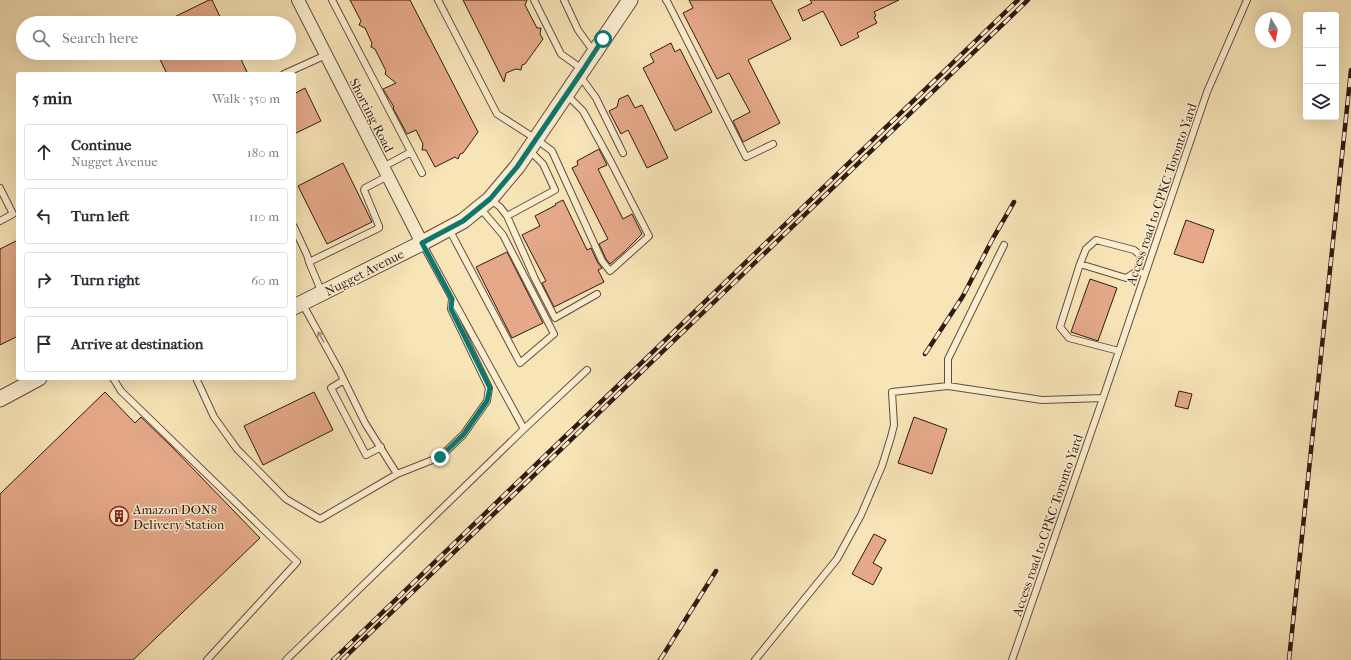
<!DOCTYPE html>
<meta charset="utf-8">
<style>
body{margin:0;font-family:"IM FELL French Canon",serif;background:#f2f2f3;color:#2b2b33}
.controls{position:absolute;right:12px;top:12px;display:grid;overflow:hidden;border-radius:4px;box-shadow:0 4px 16px #0002}
.controls button{width:36px;height:36px;display:grid;place-items:center;padding:0;border:0;border-bottom:1px solid #e1e1e2;background:#fff;color:#2b2b33;font:20px sans-serif}
.compass{position:absolute;left:1255px;top:12px;width:36px;height:36px;border-radius:50%;background:#fff;box-shadow:0 4px 16px #0002;rotate:170deg}
.stop{position:absolute;width:12px;height:12px;margin:-9px;border:3px solid #0f766e;border-radius:50%;background:#fff}
.stop.end{background:#0f766e;border-color:#fff;box-shadow:0 1px 4px #0008}
.list{margin:0;padding:0;list-style:none}
h2{display:flex;justify-content:space-between;align-items:center;height:52px;margin:0;padding:0 16px;font-size:17px}
h2 small{font-size:13px;font-weight:400;color:#7c7c81}
.list li{display:grid;grid-template-columns:26px 1fr auto;gap:12px;align-items:center;box-sizing:border-box;height:56px;margin:0 8px 8px;padding:0 8px;border:1px solid #e1e1e2;border-radius:4px}
.list b{display:block;font-size:15px;white-space:nowrap}
.list p{margin:0;font-size:13px;white-space:nowrap;color:#7c7c81}
.list em{font-size:13px;font-style:normal;color:#7c7c81}
.icon{flex:none;width:22px;height:22px;fill:none;stroke:currentColor;stroke-width:2;stroke-linecap:round;stroke-linejoin:round}
.map{position:relative;flex:none;width:1351px;height:660px;overflow:hidden}
.search{position:absolute;background:#fff;box-shadow:0 4px 16px #0002;left:16px;top:16px;width:280px;height:44px;display:flex;align-items:center;gap:10px;box-sizing:border-box;padding:0 14px;border-radius:22px;color:#7c7c81;font-size:15px}
.panel{position:absolute;background:#fff;box-shadow:0 4px 16px #0002;left:16px;top:72px;width:280px;height:308px;border-radius:4px}
.map>svg:first-child{display:block}
</style>
<div class="map">
<svg width="1351" height="660" viewBox="0 0 1351 660">
<rect width="100%" height="100%" fill="#f7e4b7"/>
<filter id="stains"><feTurbulence type="fractalNoise" baseFrequency=".005" numOctaves="4"/><feColorMatrix values="0 0 0 0 .2 0 0 0 0 .09 0 0 0 0 .02 0 0 0 .5 -.17"/></filter>
<radialGradient id="worn" r=".72"><stop offset=".6" stop-color="#630" stop-opacity="0"/><stop offset="1" stop-color="#630" stop-opacity=".3"/></radialGradient>
<path fill="#e5a989" stroke="#311a12" d="M209,0H212L223,23H162Z
M350,0H410L478,132L463,153L460,154L458,159L455,157L435,167L426,150H422L423,144L416,130L407,134L393,108L394,107L383,89L396,83L385,74L386,71L375,49L371,47L372,43L365,28L359,25L361,21Z
M463,0H527L525,5L537,28H541L540,34L543,39L525,64L522,65L521,70L516,69L506,73L504,82Z
M689,0H771L791,39L748,60L780,123L743,142L733,121L750,112L729,73L717,79L683,13L693,8Z
M810,0H899L874,12L876,16L874,17L877,23L857,33L859,37L841,46L823,11L803,21L798,10L812,3Z
M671,43L675,52L680,49L712,112L675,131L643,68L654,62L650,54Z
M157,53H238L248,74H167Z
M305,88L321,121L294,134V94Z
M628,95L635,108L642,105L668,158L647,168L628,130L621,134L609,111L617,107L619,99Z
M599,149L607,165L598,169L623,219L632,214L642,234L624,252L610,264L606,259L599,244L608,239L572,168L578,165L577,161Z
M343,163L372,222L327,244L298,186Z
M563,200L587,250L591,248L598,263L602,268L598,270L604,282L554,307L542,283L546,281L522,235L540,226L535,216L556,205L555,204Z
M1186,220L1214,230L1203,263L1174,254Z
M18,240V336L0,345V249Z
M507,252L543,323L512,338L476,267Z
M1090,279L1117,288L1098,341L1071,332Z
M1179,391L1192,394L1188,409L1175,406Z
M105,392L135,423L141,417L172,447L260,538L133,660H0V494Z
M314,392L333,430L263,465L244,426Z
M914,417L947,429L932,474L898,463Z
M874,534L886,540L873,563L882,568L873,585L852,574Z"/>
<g fill="none" stroke-linecap="round" stroke-linejoin="round">
<g stroke="#624c3b" stroke-width="8">
<path id="service" d="M332,0L422,173
M438,0L497,114L536,139L552,151L602,261L610,271L649,236L611,162L583,111L567,95
M534,0L561,54L582,69
M564,0L578,30L594,52
M666,0L668,3L746,157L773,144
M284,74L326,55
M580,76L596,98L623,153
M383,167L411,152
M0,188L13,214L0,221
M490,199L500,207L507,216L555,190L543,164L529,150
M507,216L535,279L555,318L597,294
M294,227L307,255L309,262
M449,229L520,363L554,334L503,235L480,208
M422,243L524,429
M1080,264L1086,249L1096,240L1134,250L1141,256L1137,271
M322,293L309,262L379,228V226L364,190L365,188L388,176
M1119,351L1069,338L1060,327L1080,264L1126,278L1137,271L1145,274
M113,378L121,391L297,562L207,660
M196,378L214,417L237,449L286,499L320,519L397,474L365,423L339,370L302,303
M344,380L331,388L366,455L381,447
M948,386V359L1004,245
M397,474L440,457L463,435L487,401L489,388L451,309L452,299
M286,660L524,429L587,370
M755,660L837,559L861,515L882,466L891,437L894,425L892,392L948,386L1042,400L1103,398
M1012,660L1103,398L1207,92L1247,0"/>
</g>
<g stroke="#624c3b" stroke-width="14">
<path id="minor" d="M298,0L422,243"/>
</g>
<g stroke="#624c3b" stroke-width="17">
<path id="tertiary" d="M294,307L422,243L463,221L490,199L517,167L630,0
M0,399L39,378"/>
</g>
<use href="#service" stroke="#faedd0" stroke-width="6"/>
<use href="#minor" stroke="#faedd0" stroke-width="12"/>
<use href="#tertiary" stroke="#faedd0" stroke-width="15"/>
<g stroke="#311a12" stroke-width="4.5">
<path id="rail" d="M925,354L963,296L992,240L1014,202
M333,660L1018,0
M342,660L1028,0
M660,660L716,571
M1289,660L1351,70"/>
</g>
<use href="#rail" stroke="#faedd0" stroke-width="3" stroke-dasharray="9" stroke-linecap="butt"/>
</g>
<defs><path id="oneway-shaft" d="M-6 0H5M1.5-3L5.5 0L1.5 3" fill="none" stroke-width="1.6" stroke-linecap="round" stroke-linejoin="round"/></defs>
<use stroke="#a08e7a" href="#oneway-shaft" transform="translate(321 337) rotate(-119)"/>
<g fill="none" stroke-linecap="round" stroke-linejoin="round">
<path stroke="#0f766e" stroke-width="5" d="M440,457L463,435L487,401L490,388L451,309L452,299L422,243L463,221L490,199L517,167L583,70L603,39"/>
</g>
<defs>
<g id="building-ring" transform="scale(1)"><circle r="9.5" fill="#faedd0" stroke="#8f2418" stroke-width="1.5"/><path d="M-4-6H4V6H1V3H-1V6H-4ZM-2.5-4.3h1.7v1.8h-1.7ZM.8-4.3h1.7v1.8H.8ZM-2.5-1h1.7V.8h-1.7ZM.8-1h1.7V.8H.8Z" fill="#8f2418"/></g>
</defs>
<g fill-rule="evenodd">
<use href="#building-ring" x="119" y="516"/>
</g>
<g text-anchor="middle" stroke-width="3" stroke-linejoin="round" paint-order="stroke">
<g font-size="13" fill="#311a12" stroke="#faedd0">
<text transform="translate(372 115) rotate(63)" y="5">Shorting Road</text>
<text transform="translate(1161 194) rotate(-71)" y="5">Access road to CPKC Toronto Yard</text>
<text transform="translate(364 272) rotate(-27)" y="5">Nugget Avenue</text>
<text transform="translate(1047 525) rotate(-71)" y="5">Access road to CPKC Toronto Yard</text>
</g>
<g font-size="13" fill="#311a12" stroke="#faedd0" text-anchor="start">
<text x="133" y="514">Amazon DON8<tspan x="133" dy="15">Delivery Station</tspan></text>
</g>
</g>
<rect width="100%" height="100%" filter="url(#stains)"/>
<rect width="100%" height="100%" fill="url(#worn)"/>
</svg>
<div class="controls">
<button>+</button>
<button>−</button>
<button><svg class="icon" aria-label="layers" viewBox="0 0 24 24"><path d="M12 4l9 5-9 5-9-5zM3 14l9 5 9-5"/></svg></button>
</div>
<svg class="compass" viewBox="-18 -18 36 36"><path d="M0-13l5 13h-10z" fill="#e53935"/><path d="M0 13l5-13h-10z" fill="#7c7c81"/></svg>
<div class="stop" style="left:603px;top:39px"></div>
<div class="stop end" style="left:440px;top:457px"></div>
<div class="search"><svg class="icon" aria-label="search" viewBox="0 0 24 24"><circle cx="10" cy="10" r="6"/><path d="M15 15l6 6"/></svg>Search here</div>
<section class="panel">
<h2>5 min<small>Walk · 350 m</small></h2>
<ul class="list">
<li><svg class="icon" aria-label="ahead" viewBox="0 0 24 24"><path d="M12 20V5M6 11l6-6 6 6"/></svg><div><b>Continue</b><p>Nugget Avenue</p></div><em>180 m</em></li>
<li><svg class="icon" aria-label="left" viewBox="0 0 24 24"><path d="M17 20v-9H6M10 6l-5 5 5 5"/></svg><div><b>Turn left</b></div><em>110 m</em></li>
<li><svg class="icon" aria-label="right" viewBox="0 0 24 24"><path d="M7 20v-9h11M14 6l5 5-5 5"/></svg><div><b>Turn right</b></div><em>60 m</em></li>
<li><svg class="icon" aria-label="arrive" viewBox="0 0 24 24"><path d="M6 21V4h12l-3 4 3 4H6"/></svg><div><b>Arrive at destination</b></div></li>
</ul>
</section>
</div>
